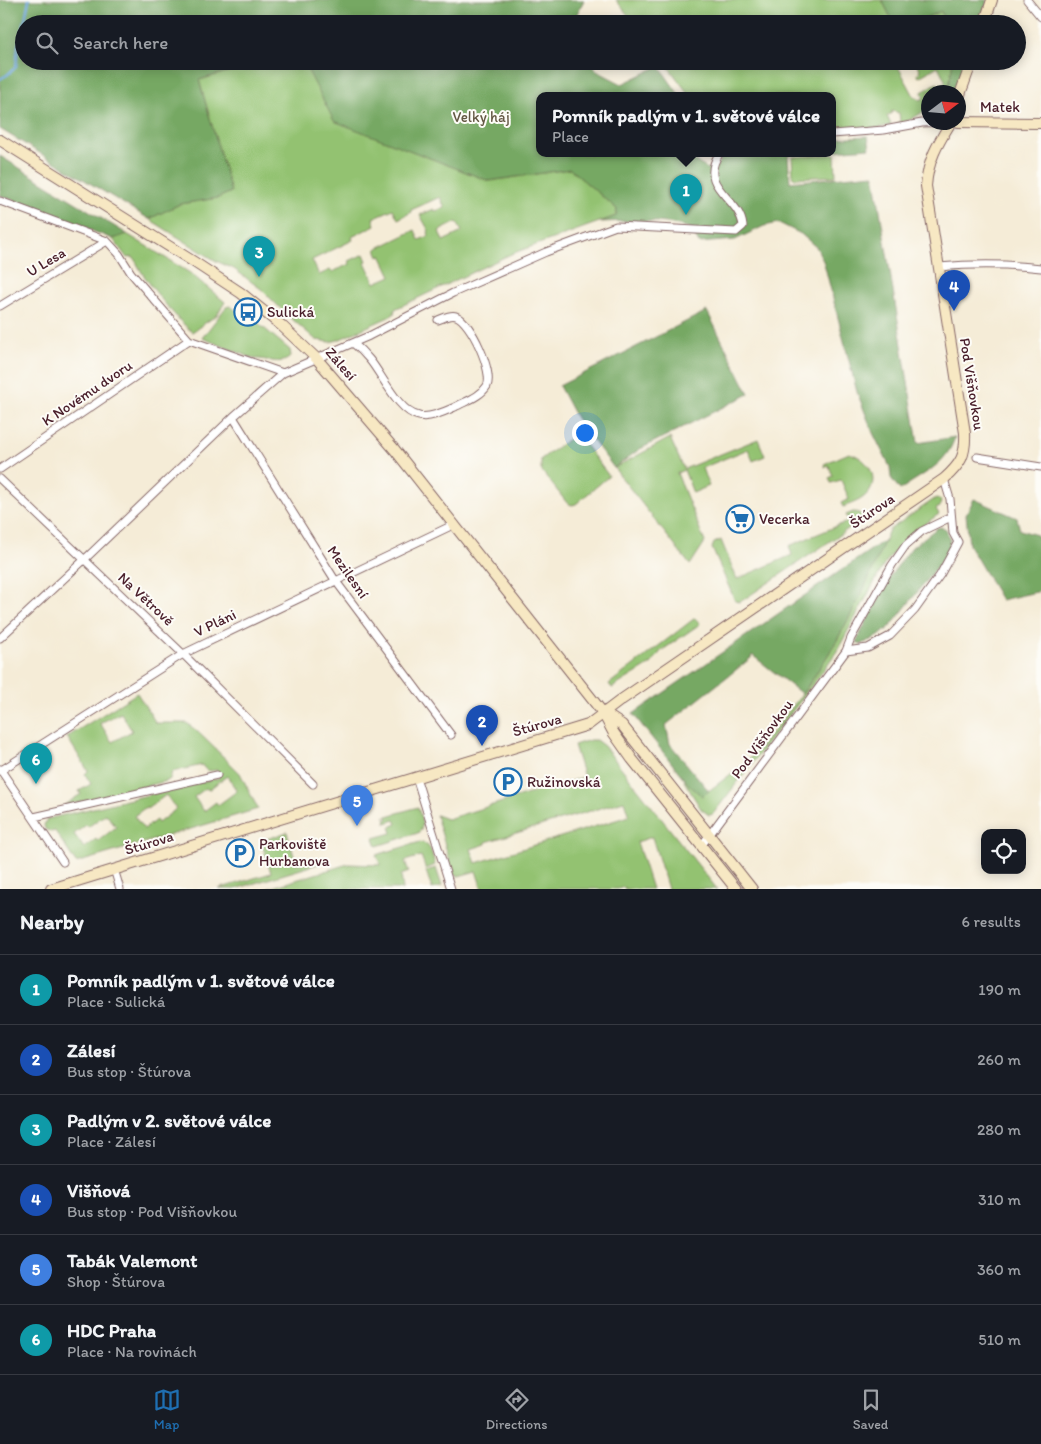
<!DOCTYPE html>
<meta charset="utf-8">
<style>
body{margin:0;font-family:Itim,sans-serif;background:#242831;color:#f1f3f6}
.controls{position:absolute;right:15px;bottom:15px;display:grid;overflow:hidden;border-radius:10px;box-shadow:0 2px 12px #0003}
.controls button{width:45px;height:45px;display:grid;place-items:center;padding:0;border:0;border-bottom:1px solid #363941;background:#171b24;color:#f1f3f6;font:25px sans-serif}
.compass{position:absolute;left:921px;top:85px;width:45px;height:45px;border-radius:50%;background:#171b24;box-shadow:0 2px 12px #0003;rotate:74deg}
.you{position:absolute;left:584px;top:432px;width:18px;height:18px;margin:-12px;border:4px solid #fff;border-radius:50%;background:#1a73e8;box-shadow:0 0 0 8px #1a73e833}
.badge{display:grid;place-items:center;width:32px;height:32px;border-radius:50%;background:#1f6fb2;color:#fff;font-size:16px;font-weight:700}
.pin{position:absolute;translate:-50% -41px;filter:drop-shadow(0 1px 2px #0008)}
.pin::after{content:'';position:absolute;top:26px;width:18px;height:15px;background:inherit;clip-path:polygon(0 0,100% 0,50% 100%)}
.popup{position:absolute;left:536px;top:92px;width:300px;height:65px;box-sizing:border-box;display:grid;place-content:center;border-radius:10px;background:#171b24;filter:drop-shadow(0 1px 4px #0005);font-size:16px;white-space:nowrap;color:#9ea1a6}
.popup b{font-size:19px;color:#f1f3f6}
.popup::after{content:'';position:absolute;left:50%;top:100%;margin-left:-10px;border:10px solid transparent;border-top-color:#171b24}
.list{margin:0;padding:0;list-style:none}
h2{display:flex;justify-content:space-between;align-items:center;height:65px;margin:0;padding:0 20px;font-size:21px}
h2 small{font-size:16px;font-weight:400;color:#9ea1a6}
.list li{display:grid;grid-template-columns:32px 1fr auto;gap:15px;align-items:center;box-sizing:border-box;height:70px;padding:0 20px;border-top:1px solid #363941}
.list b{display:block;font-size:19px;white-space:nowrap}
.list p{margin:0;font-size:16px;white-space:nowrap;color:#9ea1a6}
.list em{font-size:16px;font-style:normal;color:#9ea1a6}
.icon{flex:none;width:28px;height:28px;fill:none;stroke:currentColor;stroke-width:2;stroke-linecap:round;stroke-linejoin:round}
.map{position:relative;flex:none;width:1041px;height:889px;overflow:hidden}
.search{position:absolute;background:#171b24;box-shadow:0 2px 12px #0003;left:15px;right:15px;top:15px;height:55px;display:flex;align-items:center;gap:12px;box-sizing:border-box;padding:0 18px;border-radius:28px;color:#9ea1a6;font-size:19px}
.sheet{height:485px;background:#171b24}
nav{display:flex;justify-content:space-around;align-items:center;box-sizing:border-box;height:70px;border-top:1px solid #363941;background:#171b24;font-size:14px;color:#9ea1a6}
nav a{display:grid;justify-items:center;gap:2px}
nav .on{color:#1f6fb2}
.map>svg:first-child{display:block}
</style>
<div class="map">
<svg width="1041" height="889" viewBox="0 0 1041 889">
<rect width="100%" height="100%" fill="#fdfcf7"/>
<filter id="ink" filterUnits="userSpaceOnUse"><feTurbulence type="fractalNoise" baseFrequency=".02" numOctaves="2"/><feDisplacementMap in="SourceGraphic" scale="10" xChannelSelector="R" yChannelSelector="G"/><feConvolveMatrix kernelMatrix="1 2 1 2 8 2 1 2 1" color-interpolation-filters="sRGB"/></filter>
<filter id="wash" filterUnits="userSpaceOnUse"><feTurbulence type="fractalNoise" baseFrequency=".0096" numOctaves="4" result="noise"/><feDisplacementMap in="SourceGraphic" scale="20" xChannelSelector="R" yChannelSelector="G"/><feGaussianBlur stdDeviation="1.12" result="paint"/><feColorMatrix in="noise" values="0 0 0 0 0 0 0 0 0 0 0 0 0 0 0 0 0 1.4 0 .05"/><feComposite in="paint" operator="in"/></filter>
<g filter="url(#wash)">
<rect width="100%" height="100%" fill="#f5ecd7"/>
<path fill="#93c271" stroke="#6e704e" fill-rule="evenodd" d="M616,0H882L894,24H635Z
M941,11L947,24H911Z
M265,61H303L335,121L489,181L570,169L617,209L616,216L511,254L395,309L394,314L389,317L338,340L330,342L316,340L284,312L261,289L234,269L216,261L149,219L180,204L218,198L231,192L199,80ZM440,197L445,208L435,211L434,209L420,215L429,231L428,232L429,236L419,240L415,230L376,249L379,256L381,255L391,276L375,283L365,262L367,261L364,254L349,261L350,264L332,272L330,270L319,275L312,260L353,240L352,237L375,225L373,218L393,209L398,219L412,212L411,210ZM457,222L462,232L443,241L439,231Z
M664,61H895L914,96L920,100L924,98L922,92L937,83L939,86L946,82L938,66L919,77L917,74L920,73L919,70L920,69L916,61H953L948,92H928V109L910,120L897,124L900,121L899,113L892,111L891,114L887,116L891,125L878,128L832,130V96H690Z
M835,154L836,176L793,178L792,157Z
M127,234L190,273L225,302L217,315L192,332C176,318 157,295 145,277C140,271 138,264 133,257L127,258L113,239Z
M230,306L244,316L258,323L290,350L291,356C282,367 267,358 255,359L202,338L226,307Z
M579,437L609,476L576,504L572,505L567,503L541,470V459L570,438Z
M670,438L684,469L758,439L765,456L753,461L748,449L702,468L709,486L693,493L684,470L677,473L705,542L690,565L614,468Z
M849,453C869,458 883,481 864,497C858,502 850,504 843,507L841,503L849,499L841,480L831,483L829,478L833,476L829,466L828,465L825,467L824,464Z
M936,498L941,500L940,507L936,509L939,514L908,536L896,549L884,565L837,651L815,682L713,814L709,815L701,809L684,781L685,780L702,796L744,764L762,745L807,688L836,642L858,601L889,530Z
M853,512C858,512 861,513 863,519L743,600L739,602L735,601L712,548L714,543L721,540L737,579L792,555L789,546L849,521L846,515Z
M695,618L700,624L661,651L651,664L612,688L609,684Z
M137,693L156,723H187L198,732L240,773L258,809L76,863L55,831L51,832L45,829L44,825L47,819L219,778L217,770C210,771 206,772 202,765L172,772L170,779L167,781L63,806L81,794L79,791L91,784L85,774L88,771L67,737ZM121,713L132,731L112,742L100,723ZM227,776L237,791L218,805L216,802L204,811L194,797L206,788L208,790ZM166,795L176,809L158,823L156,820L144,829L134,816L146,807L147,809ZM106,814L116,827L98,841L96,839L84,848L74,834L86,825L88,827Z
M590,740H596L604,746L717,889H668L652,837L637,842L652,889H625L624,887L618,889H482L476,871L459,876L454,875L436,815L447,819L584,777L574,745ZM624,801L629,816L476,863L471,849L486,844V842Z
M418,807C420,816 426,826 418,833L377,846L374,838L392,833L390,827L397,824L395,820L386,823L385,820L388,819L387,817H384Z
M287,832L296,863L318,864L235,889H218L271,873L261,841Z
M420,842C432,844 432,855 435,865L426,869L421,856L405,861L409,872L401,875L403,889H266L348,864L381,865L376,855Z
M436,868L442,886L432,889L426,871Z"/>
<path fill="#76a863" stroke="#606447" d="M0,0H584L572,24H24V61H264L199,80L231,192L218,198L180,204L149,219L0,129Z
M882,0H988L980,24H947L941,11L911,24H894Z
M303,61H591L597,71L622,84L659,66L680,96H540V154H689L698,163L708,169L716,167L723,154H798L788,155L790,182L874,174L918,443L955,437C946,466 923,473 900,490L891,478L890,467L873,433L857,392L824,263L817,248L801,234L779,223L764,226L735,240L699,243L690,228C661,219 630,221 600,222L616,216L617,209L570,169L489,181L334,121Z
M953,61H967L956,92H948Z
M868,136L870,148L832,151V138Z
M0,156L127,234L113,239L0,195Z
M707,311L749,394L640,449L614,468L576,418L559,386Z
M974,499L1017,518L1020,530L1037,535L1041,541V591L1001,600L969,545L966,514Z
M941,527L946,530L950,539L949,551L891,626L879,636L862,644L856,642L890,576L912,547L937,528Z
M885,540C863,595 836,647 802,694L752,655L751,658L666,725L670,744L709,791L702,796L689,785L633,714Z"/>
<g fill="none" stroke-linecap="round" stroke-linejoin="round">
<path stroke="#6ea6dc" stroke-width="2.5" d="M24,24L29,0
M0,79L7,75L16,67L18,46L24,25"/>
</g>
</g>
<g filter="url(#ink)">
<g fill="none" stroke-linecap="round" stroke-linejoin="round">
<g stroke="#866767" stroke-width="9">
<path id="street" d="M1027,0L1041,17
M832,134L884,130L922,123L946,122
M0,201L107,241L119,254L131,273L189,340L283,373
M939,267C973,264 1007,264 1041,268
M0,306L107,241
M353,343C359,348 364,353 369,359C382,374 398,412 419,416C429,419 446,411 455,407C466,401 480,397 487,386C494,373 471,321 456,316C450,314 444,318 438,320
M233,417L335,580L451,735
M977,457L1041,467
M0,469L189,340
M0,479L183,654L313,784
M0,638L84,560L233,417L283,373L369,336L453,293L546,252L616,226L736,232L743,226C740,197 697,188 719,154
M846,651L851,638L892,565L906,545L922,531L951,517
M0,769L63,862
M0,771L183,654L455,524
M416,777L451,889
M34,817L217,775
M702,845L846,651L868,648L890,636L915,610L940,575L958,542L953,533L950,499L944,479
M114,869L120,889"/>
</g>
<g stroke="#866767" stroke-width="12">
<path id="secondary" d="M984,24L992,0
M958,100L972,61
M958,122L1041,123
M0,140L194,262L241,293L282,326L317,359L395,450L603,713L613,732L632,759L736,889
M604,713L622,725L752,889
M51,889L588,725L621,700L944,479C961,464 966,455 965,433L926,186C928,160 937,145 951,122"/>
</g>
<use href="#street" stroke="#fff" stroke-width="7"/>
<use href="#secondary" stroke="#f7e8c3" stroke-width="10"/>
</g>
</g>
<defs>
<g id="bus-ring" transform="scale(1.4375)"><circle r="9.5" fill="#fdfcf7" stroke="#1f6fb2" stroke-width="1.5"/><path d="M-5-6H5V4H4V6H2V4H-2V6H-4V4H-5ZM-3.5-4V0h7V-4ZM-3.5 1.2v1.5H-2V1.2ZM2 1.2v1.5H3.5V1.2Z" fill="#1f6fb2"/></g>
<g id="supermarket-ring" transform="scale(1.4375)"><circle r="9.5" fill="#fdfcf7" stroke="#1f6fb2" stroke-width="1.5"/><path d="M-6-5.5h2.5l.6 2H6L4.5 2H-2.5L-4.4-4H-6ZM-1.5 3.2a1.3 1.3 0 1 0 .1 0ZM3 3.2a1.3 1.3 0 1 0 .1 0Z" fill="#1f6fb2"/></g>
<g id="parking-ring" transform="scale(1.4375)"><circle r="9.5" fill="#fdfcf7" stroke="#1f6fb2" stroke-width="1.5"/><path d="M-3.5-5.5H1a3.5 3.5 0 0 1 0 7H-1V5.5H-3.5ZM-1-3.4V-.6H.8a1.4 1.4 0 0 0 0-2.8Z" fill="#1f6fb2"/></g>
</defs>
<g fill-rule="evenodd">
<use href="#bus-ring" x="248" y="312"/>
<use href="#supermarket-ring" x="740" y="519"/>
<use href="#parking-ring" x="508" y="782"/>
<use href="#parking-ring" x="240" y="853"/>
</g>
<g text-anchor="middle" stroke-width="4" stroke-linejoin="round" paint-order="stroke">
<g font-size="15" fill="#4a1f2b" stroke="#fdfcf7">
<text x="1000" y="112">Matek</text>
<text transform="translate(46 262) rotate(-31)" y="5">U Lesa</text>
<text transform="translate(341 364) rotate(49)" y="5">Zálesí</text>
<text transform="translate(972 384) rotate(81)" y="5">Pod Višňovkou</text>
<text transform="translate(87 393) rotate(-34)" y="5">K Novému dvoru</text>
<text transform="translate(872 511) rotate(-34)" y="5">Štúrova</text>
<text transform="translate(348 572) rotate(55)" y="5">Mezilesní</text>
<text transform="translate(146 599) rotate(43)" y="5">Na Větrově</text>
<text transform="translate(215 623) rotate(-26)" y="5">V Pláni</text>
<text transform="translate(537 725) rotate(-16)" y="5">Štúrova</text>
<text transform="translate(762 739) rotate(-54)" y="5">Pod Višňovkou</text>
<text transform="translate(149 843) rotate(-17)" y="5">Štúrova</text>
</g>
<g font-size="15" fill="#645844" stroke="#fdfcf7">
<text x="481" y="122">Velký háj</text>
</g>
<g font-size="15" fill="#4a1f2b" stroke="#fdfcf7" text-anchor="start">
<text x="267" y="317">Sulická</text>
<text x="759" y="524">Vecerka</text>
<text x="527" y="787">Ružinovská</text>
<text x="259" y="849">Parkoviště<tspan x="259" dy="17">Hurbanova</tspan></text>
</g>
</g>
</svg>
<div class="controls">
<button><svg class="icon" aria-label="locate" viewBox="0 0 24 24"><circle cx="12" cy="12" r="6"/><path d="M12 2v4M12 18v4M2 12h4M18 12h4"/></svg></button>
</div>
<svg class="compass" viewBox="-18 -18 36 36"><path d="M0-13l5 13h-10z" fill="#e53935"/><path d="M0 13l5-13h-10z" fill="#9ea1a6"/></svg>
<div class="you"></div>
<div class="pin badge" style="left:686px;top:215px;background:#0f9aa8">1</div>
<div class="popup"><b>Pomník padlým v 1. světové válce</b>Place</div>
<div class="pin badge" style="left:482px;top:746px;background:#1a4fb4">2</div>
<div class="pin badge" style="left:259px;top:277px;background:#0f9aa8">3</div>
<div class="pin badge" style="left:954px;top:311px;background:#1a4fb4">4</div>
<div class="pin badge" style="left:357px;top:826px;background:#3f7fe0">5</div>
<div class="pin badge" style="left:36px;top:784px;background:#0f9aa8">6</div>
<div class="search"><svg class="icon" aria-label="search" viewBox="0 0 24 24"><circle cx="10" cy="10" r="6"/><path d="M15 15l6 6"/></svg>Search here</div>
</div>
<section class="sheet">
<h2>Nearby<small>6 results</small></h2>
<ul class="list">
<li><span class="badge" style="background:#0f9aa8">1</span><div><b>Pomník padlým v 1. světové válce</b><p>Place · Sulická</p></div><em>190 m</em></li>
<li><span class="badge" style="background:#1a4fb4">2</span><div><b>Zálesí</b><p>Bus stop · Štúrova</p></div><em>260 m</em></li>
<li><span class="badge" style="background:#0f9aa8">3</span><div><b>Padlým v 2. světové válce</b><p>Place · Zálesí</p></div><em>280 m</em></li>
<li><span class="badge" style="background:#1a4fb4">4</span><div><b>Višňová</b><p>Bus stop · Pod Višňovkou</p></div><em>310 m</em></li>
<li><span class="badge" style="background:#3f7fe0">5</span><div><b>Tabák Valemont</b><p>Shop · Štúrova</p></div><em>360 m</em></li>
<li><span class="badge" style="background:#0f9aa8">6</span><div><b>HDC Praha</b><p>Place · Na rovinách</p></div><em>510 m</em></li>
</ul>
</section>
<nav>
<a class="on"><svg class="icon" aria-label="map" viewBox="0 0 24 24"><path d="M3 6l6-2 6 2 6-2v14l-6 2-6-2-6 2zM9 4v14M15 6v14"/></svg>Map</a>
<a><svg class="icon" aria-label="directions" viewBox="0 0 24 24"><path d="M12 3l9 9-9 9-9-9zM9 14v-3h6M13 9l2 2-2 2"/></svg>Directions</a>
<a><svg class="icon" aria-label="saved" viewBox="0 0 24 24"><path d="M7 4h10v16l-5-4-5 4z"/></svg>Saved</a>
</nav>
